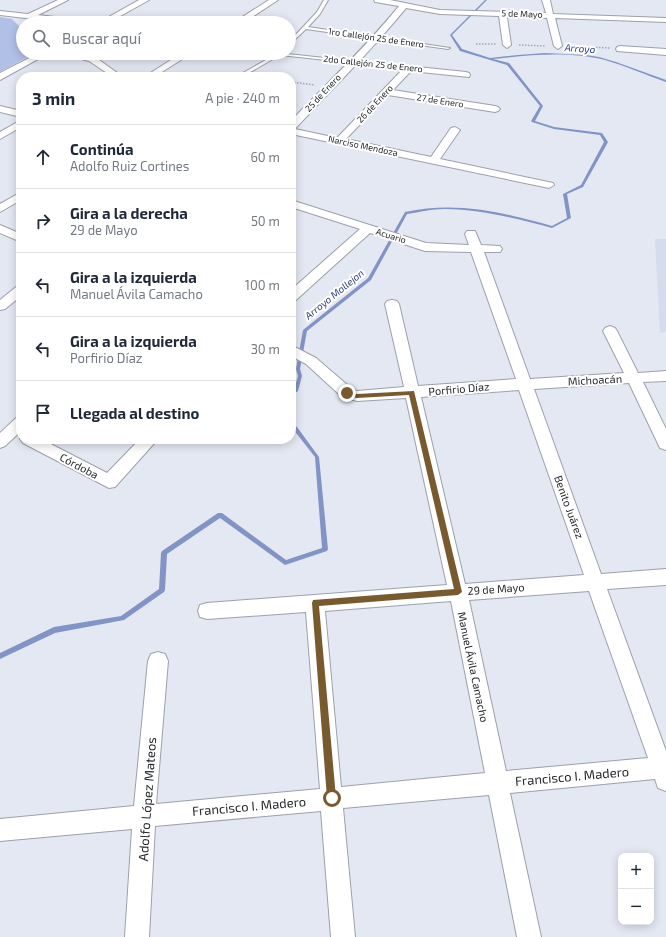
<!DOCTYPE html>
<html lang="es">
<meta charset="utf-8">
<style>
body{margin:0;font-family:"Exo 2",sans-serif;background:#f6f6f7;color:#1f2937}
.controls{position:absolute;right:12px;bottom:12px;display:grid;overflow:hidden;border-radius:8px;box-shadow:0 2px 10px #0003}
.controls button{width:36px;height:36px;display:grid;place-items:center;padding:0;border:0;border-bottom:1px solid #e0e1e3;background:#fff;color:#1f2937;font:20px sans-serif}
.stop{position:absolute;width:12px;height:12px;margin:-9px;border:3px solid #795a2f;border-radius:50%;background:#fff}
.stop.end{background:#795a2f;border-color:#fff;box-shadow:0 1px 4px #0008}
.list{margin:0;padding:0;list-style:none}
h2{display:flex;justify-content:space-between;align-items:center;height:52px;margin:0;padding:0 16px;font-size:17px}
h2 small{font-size:13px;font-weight:400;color:#747a83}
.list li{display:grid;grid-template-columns:26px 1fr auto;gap:12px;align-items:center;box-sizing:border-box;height:64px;padding:0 16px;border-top:1px solid #e0e1e3}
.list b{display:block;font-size:15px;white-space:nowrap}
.list p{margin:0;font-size:13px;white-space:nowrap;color:#747a83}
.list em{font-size:13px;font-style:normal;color:#747a83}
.icon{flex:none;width:22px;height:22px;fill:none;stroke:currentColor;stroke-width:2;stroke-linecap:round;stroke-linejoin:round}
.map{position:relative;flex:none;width:666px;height:937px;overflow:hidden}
.search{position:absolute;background:#fff;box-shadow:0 2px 10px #0003;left:16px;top:16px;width:280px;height:44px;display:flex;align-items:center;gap:10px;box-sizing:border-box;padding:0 14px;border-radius:22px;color:#747a83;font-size:15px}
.panel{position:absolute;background:#fff;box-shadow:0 2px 10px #0003;left:16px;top:72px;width:280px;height:372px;border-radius:16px}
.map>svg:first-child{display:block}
</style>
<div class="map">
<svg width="666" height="937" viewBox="0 0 666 937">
<rect width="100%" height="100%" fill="#e4e8f3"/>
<path fill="#d5dcee" d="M655,239H666V332L660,333Z"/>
<path fill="#b1c0e7" d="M0,17L12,19L23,30V53H35L0,72Z"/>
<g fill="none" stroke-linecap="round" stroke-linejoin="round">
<path fill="#8294c5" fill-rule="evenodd" d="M485,0H487L452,35L462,49L490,58L518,55L545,53L586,55L599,57L616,62L666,80V82C646,75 626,66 605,60C570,51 529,55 493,59L509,63L543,106L535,121L554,127L602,133L608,142L583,187L567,194L571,218L552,228C517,219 481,209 445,209C432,209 420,212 407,214L371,280L307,331L300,369L302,376L298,391L291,396V392L294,390L298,376L296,369L303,330L368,278L405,212C457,201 501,212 552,226L567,218L563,194L581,185L604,142L600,135L554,129L532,122L531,121L540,106L507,65L460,51L450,35Z
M291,424L297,427L319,457L328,549L327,551L285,565L220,518L167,554L165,590L164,592L124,620L55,633L0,659V653L54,627L121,616L159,589L161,553L162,551L218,513H222L286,560L322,548L315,457L293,429L291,428Z"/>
<g stroke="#9ca0aa" stroke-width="2">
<path id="service" d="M324,0H328L320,14L308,27L450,48L448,49L306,29L289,45V42L317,12Z
M278,53L381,64L383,65L381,66L280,55L247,74L243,73Z"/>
</g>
<g stroke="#9ca0aa" stroke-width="2">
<path id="minor" d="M58,0H68L38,15L88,21L92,23H67L0,15V11L28,14Z
M139,0H149L108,23H98Z
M269,0H278L243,23H233Z
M374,0H390L440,10L546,13L542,0H550L553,14L666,18V22L555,18L562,46L558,49L554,46L547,18L507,17L511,45L507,48L503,45L499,16L440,14L406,8C372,50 332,89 295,129L337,138L402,70L378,67L377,65L378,63L466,72L469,73L470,75L469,77L411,71L393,90L495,106L498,107L500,109L498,111L495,112L388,95L346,139L431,157L451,128L455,127L460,130L440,159L553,183L554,185L549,188L291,134V121C327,83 366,47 399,6L375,2Z
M620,46L666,49V55L617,51L616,49L617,47Z
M39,53H49L0,80V73Z
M65,53H79L95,57L123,77H113L89,61L66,55Z
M182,53H192L154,77H144Z
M0,106L21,111V117L0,112Z
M21,120V127L0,139V132Z
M21,192V200L0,212V204Z
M291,200L426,243L469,245L465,234L467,231H475L481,245L500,246L502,249L500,252H484L530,379L624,373L603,331L605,328L610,326L615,328L617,331L638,373L666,371V381L643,382L666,429V450L660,448L629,383L534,389L601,574L666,569V585L607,589L666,751V791L658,788L655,779L510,793L541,937H517L489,795L343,808L355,937H331L321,811L155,826L149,937H125L132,829L0,841V819L134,806L148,661L151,654L158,652L165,654L168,661L156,804L320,789L306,612L207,619L200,617L198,611L200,605L207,603L447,585L406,398L357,401L342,397L306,364L291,356V345L316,358L352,389L357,391L404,387L385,304L387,301L392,300L397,301L399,304L418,386L516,379L471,252L425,251L370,233L296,300L291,301V290L360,229L291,207ZM519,390L584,575L465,584L421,397ZM589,591L648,758L506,771L469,600ZM451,601L485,773L341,787L325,611Z
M0,225L21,234V242L0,233Z
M21,286V296L5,309L0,310V300L16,287Z
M21,416V431L5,446L0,448V433L16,418Z
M21,438V439H41L107,473L140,439H158L115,487L109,488L23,443L20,439Z"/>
</g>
<path stroke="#a2a5ae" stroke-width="1.5" stroke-dasharray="1.5 1.5" stroke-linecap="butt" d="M476,44H496
M519,45L546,46
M569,46L610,48
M291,82L315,85"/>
<use href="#service" fill="#fff" fill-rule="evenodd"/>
<use href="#minor" fill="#fff" fill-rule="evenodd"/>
</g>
<path fill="#795a2f" d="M345,391L357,394L414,391L462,592L458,595L319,606L336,798L335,802L332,803L329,802L327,798L312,603L313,600L454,589L409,395L357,398L345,395Z"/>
<g text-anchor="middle" stroke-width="4" stroke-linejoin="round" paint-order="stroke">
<g font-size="9" fill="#25272b" stroke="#fff">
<text transform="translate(522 14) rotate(2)" y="3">5 de Mayo</text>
<text transform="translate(376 38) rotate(8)" y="3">1ro Callejón 25 de Enero</text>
<text transform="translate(373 64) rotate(6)" y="3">2do Callejón 25 de Enero</text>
<text transform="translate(323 93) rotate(-47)" y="3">25 de Enero</text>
<text transform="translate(440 101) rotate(9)" y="3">27 de Enero</text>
<text transform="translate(375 104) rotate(-47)" y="3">26 de Enero</text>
<text transform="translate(363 146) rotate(12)" y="3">Narciso Mendoza</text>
<text transform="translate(391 236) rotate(17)" y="3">Acuario</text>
</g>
<g font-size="10" font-style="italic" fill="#2e407d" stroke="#fff">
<text transform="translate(580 48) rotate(4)" y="4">Arroyo</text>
<text transform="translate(334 294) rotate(-39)" y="4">Arroyo Mollejon</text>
</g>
<g font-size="11" fill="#25272b" stroke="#fff">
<text transform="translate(595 380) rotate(-3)" y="4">Michoacán</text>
<text transform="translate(459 389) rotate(-5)" y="4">Porfirio Díaz</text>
<text transform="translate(79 466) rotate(28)" y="4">Córdoba</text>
<text transform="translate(569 507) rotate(70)" y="4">Benito Juárez</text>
<text transform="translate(496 589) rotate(-4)" y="4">29 de Mayo</text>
<text transform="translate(473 667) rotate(78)" y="4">Manuel Ávila Camacho</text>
</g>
<g font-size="13" fill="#25272b" stroke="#fff">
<text transform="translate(572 776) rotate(-5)" y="5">Francisco I. Madero</text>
<text transform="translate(147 799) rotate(-86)" y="5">Adolfo López Mateos</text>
<text transform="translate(249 806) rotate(-5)" y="5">Francisco I. Madero</text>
</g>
</g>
</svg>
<div class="controls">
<button>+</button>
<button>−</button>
</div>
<div class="stop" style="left:332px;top:798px"></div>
<div class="stop end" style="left:347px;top:393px"></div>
<div class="search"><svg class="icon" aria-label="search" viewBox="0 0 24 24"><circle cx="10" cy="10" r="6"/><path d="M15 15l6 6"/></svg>Buscar aquí</div>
<section class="panel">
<h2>3 min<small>A pie · 240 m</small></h2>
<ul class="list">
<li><svg class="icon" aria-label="ahead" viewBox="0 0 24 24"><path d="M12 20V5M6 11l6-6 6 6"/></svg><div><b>Continúa</b><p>Adolfo Ruiz Cortines</p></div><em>60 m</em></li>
<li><svg class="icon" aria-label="right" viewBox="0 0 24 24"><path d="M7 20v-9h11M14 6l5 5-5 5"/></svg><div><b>Gira a la derecha</b><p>29 de Mayo</p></div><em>50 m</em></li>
<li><svg class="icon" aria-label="left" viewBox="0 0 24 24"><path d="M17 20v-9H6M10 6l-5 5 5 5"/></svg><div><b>Gira a la izquierda</b><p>Manuel Ávila Camacho</p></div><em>100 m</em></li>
<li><svg class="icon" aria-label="left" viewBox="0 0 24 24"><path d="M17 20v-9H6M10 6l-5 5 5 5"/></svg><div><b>Gira a la izquierda</b><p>Porfirio Díaz</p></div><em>30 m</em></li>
<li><svg class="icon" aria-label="arrive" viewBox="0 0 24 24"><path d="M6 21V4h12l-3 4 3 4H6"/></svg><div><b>Llegada al destino</b></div></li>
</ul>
</section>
</div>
